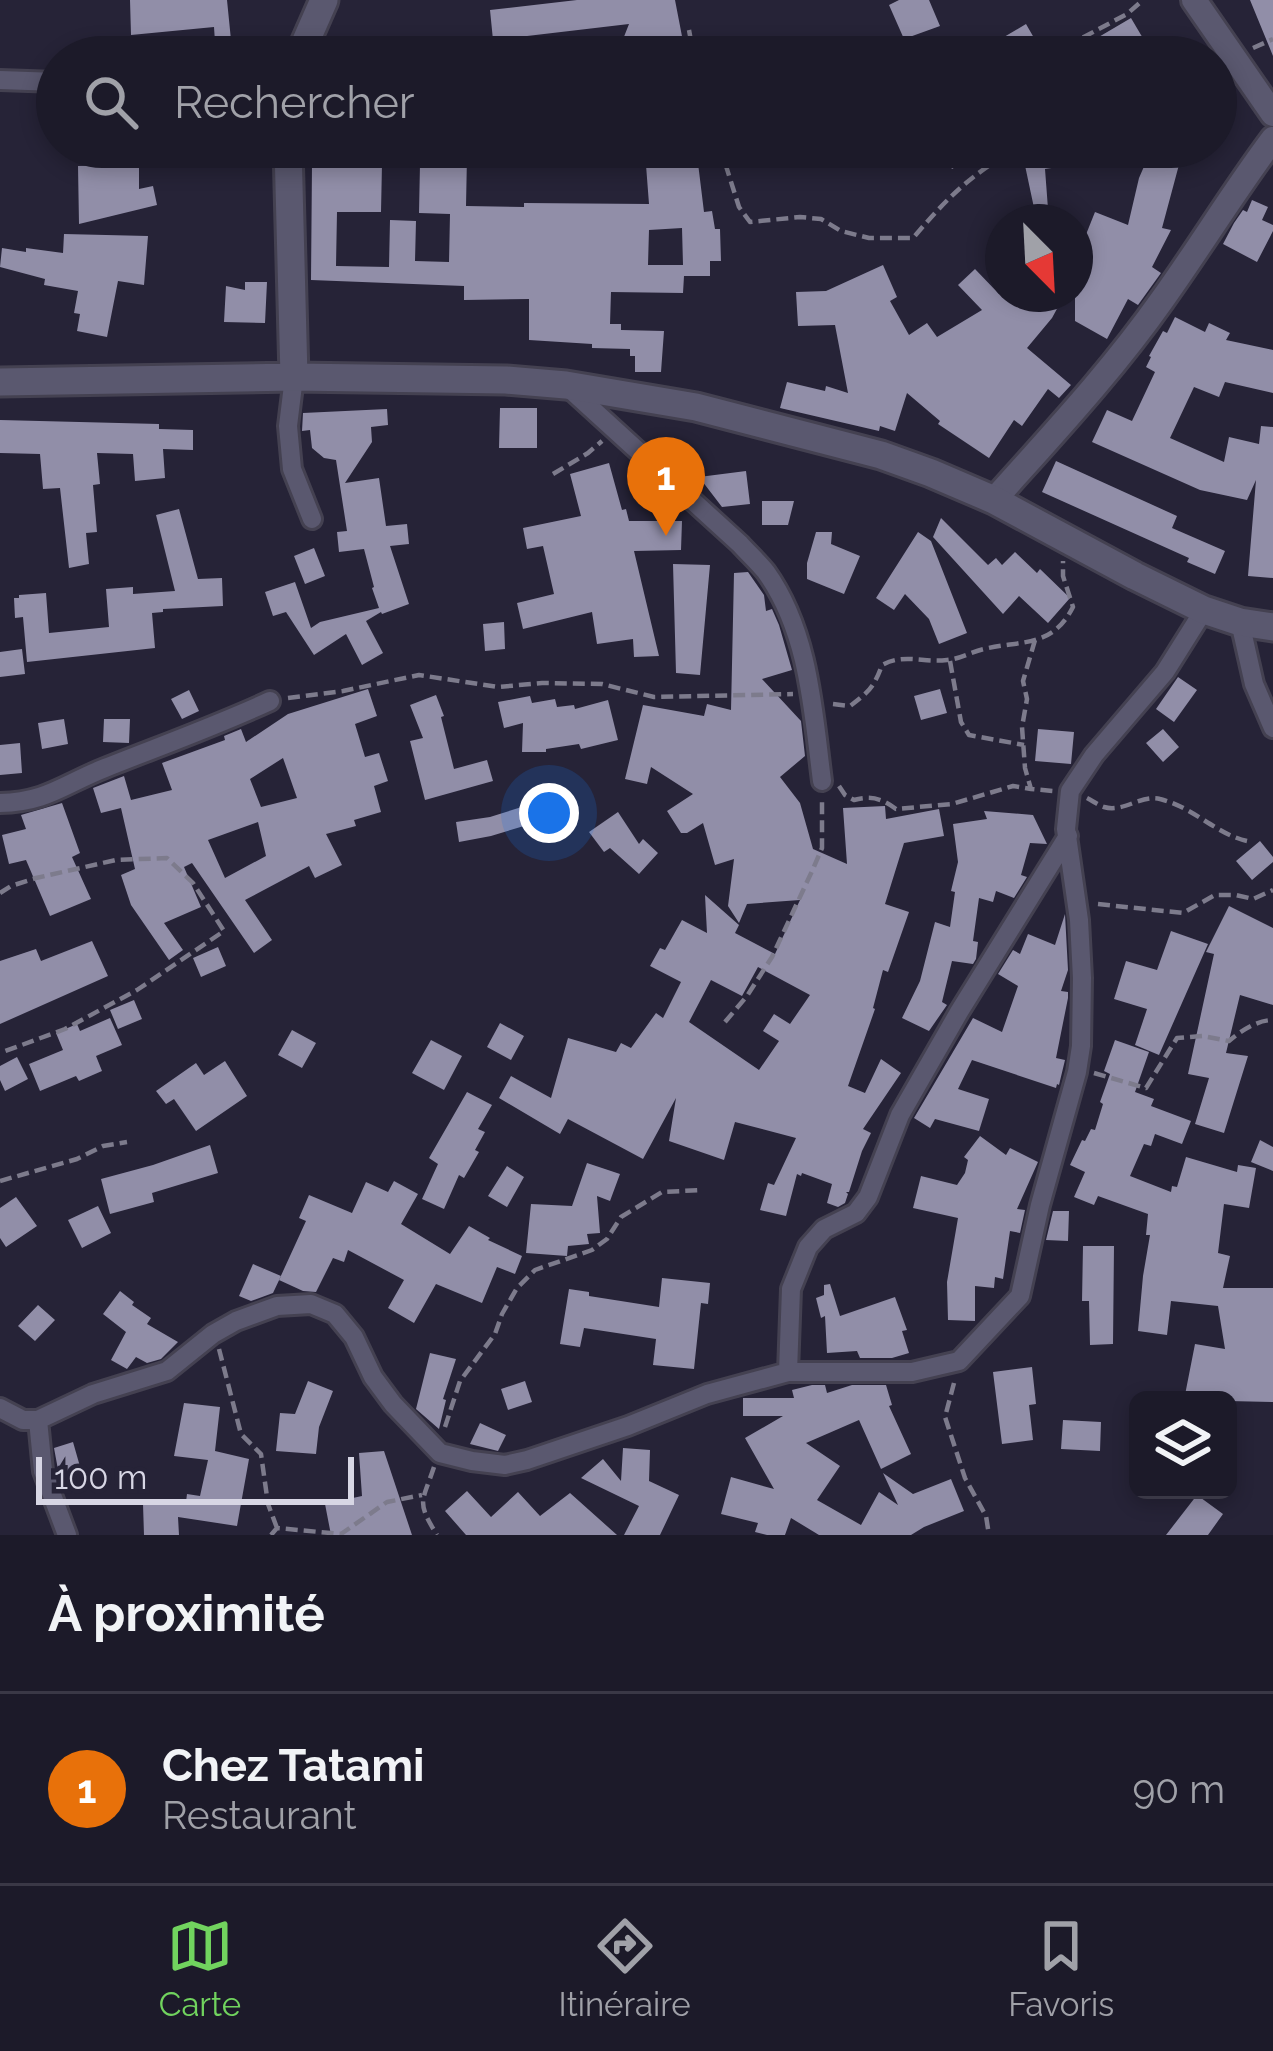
<!DOCTYPE html>
<html lang="fr">
<meta charset="utf-8">
<style>
body{margin:0;font-family:Raleway,sans-serif;background:#292735;color:#f1f3f6}
.controls{position:absolute;right:36px;bottom:36px;display:grid;overflow:hidden;border-radius:18px;box-shadow:0 6px 18px #0003}
.controls button{width:108px;height:108px;display:grid;place-items:center;padding:0;border:0;border-bottom:3px solid #3a3846;background:#1c1a29;color:#f1f3f6;font:60px sans-serif}
.compass{position:absolute;left:985px;top:204px;width:108px;height:108px;border-radius:50%;background:#1c1a29;box-shadow:0 6px 18px #0003;rotate:156deg}
.scale{position:absolute;left:36px;bottom:30px;width:318px;box-sizing:border-box;padding-left:12px;border:6px solid #d7d6e4;border-top:0;font-size:33px;line-height:42px;white-space:nowrap;color:#d7d6e4;-webkit-text-stroke:9px #262337;paint-order:stroke}
.you{position:absolute;left:549px;top:813px;width:42px;height:42px;margin:-30px;border:9px solid #fff;border-radius:50%;background:#1a73e8;box-shadow:0 0 0 18px #1a73e833}
.badge{display:grid;place-items:center;width:78px;height:78px;border-radius:50%;background:#71d35e;color:#fff;font-size:39px;font-weight:700}
.pin{position:absolute;translate:-50% -99px;filter:drop-shadow(0 3px 6px #0008)}
.pin::after{content:'';position:absolute;top:63px;width:42px;height:36px;background:inherit;clip-path:polygon(0 0,100% 0,50% 100%)}
.list{margin:0;padding:0;list-style:none}
h2{display:flex;justify-content:space-between;align-items:center;height:156px;margin:0;padding:0 48px;font-size:51px}
h2 small{font-size:39px;font-weight:400;color:#a0a1a8}
.list li{display:grid;grid-template-columns:78px 1fr auto;gap:36px;align-items:center;box-sizing:border-box;height:192px;padding:0 48px;border-top:3px solid #3a3846}
.list b{display:block;font-size:45px;white-space:nowrap}
.list p{margin:0;font-size:39px;white-space:nowrap;color:#a0a1a8}
.list em{font-size:39px;font-style:normal;color:#a0a1a8}
.icon{flex:none;width:66px;height:66px;fill:none;stroke:currentColor;stroke-width:2;stroke-linecap:round;stroke-linejoin:round}
.map{position:relative;flex:none;width:1273px;height:1535px;overflow:hidden}
.search{position:absolute;background:#1c1a29;box-shadow:0 6px 18px #0003;left:36px;right:36px;top:36px;height:132px;display:flex;align-items:center;gap:30px;box-sizing:border-box;padding:0 42px;border-radius:66px;color:#a0a1a8;font-size:45px}
.sheet{height:348px;background:#1c1a29}
nav{display:flex;justify-content:space-around;align-items:center;box-sizing:border-box;height:168px;border-top:3px solid #3a3846;background:#1c1a29;font-size:33px;color:#a0a1a8}
nav a{display:grid;justify-items:center;gap:6px}
nav .on{color:#71d35e}
.map>svg:first-child{display:block}
</style>
<div class="map">
<svg width="1273" height="1535" viewBox="0 0 1273 1535">
<rect width="100%" height="100%" fill="#262337"/>
<path fill="#918ea8" fill-rule="evenodd" d="M130,0H227L231,40L215,42L214,27L131,35Z
M577,0H675L686,57H616L629,24L493,40L490,10Z
M899,0H929L940,26L904,39L889,5Z
M1250,0H1273V56Z
M1131,18L1154,57H1108L1097,38Z
M1026,24L1045,57H970Z
M432,37L433,56L375,57L374,40Z
M939,147H990L952,169Z
M1032,147H1053L1058,167L1045,169L1049,222H1037L1023,156Z
M450,155L467,156L466,206L524,207V203L649,204L646,165L680,162L679,158L697,155L704,212L712,211L715,229H720L721,261H710V276H684L683,293L611,292L610,324H621V330L664,331L661,372H635V356H630V349L592,348V344L529,340V299L464,300V286L311,280L312,164H382L381,212H337L336,266L389,267L390,220L416,221L415,261L449,262L450,214L419,213L420,164H450ZM682,228L683,265H648L649,230Z
M1149,155L1161,159L1163,155L1180,161L1162,228L1171,230L1152,267L1161,273L1138,305L1128,299L1107,339L1075,321V262L1095,212L1128,225L1139,178Z
M139,165V189L153,186L157,205L79,224L78,166Z
M1252,200L1268,207L1262,220L1273,225V231L1257,262L1223,244L1234,223L1243,210L1247,212Z
M64,234L148,236L144,285L118,281L107,337L77,331L80,314L74,313L78,291L44,285L45,279L0,267L2,248L26,252V248L63,253Z
M883,265L897,297L890,301L909,335L927,323L937,337L982,310L958,285L975,269L999,294H1065L1052,318L1027,348L1071,385L1059,398L1048,389L1022,426L1014,420L989,458L938,424L940,421L907,393L895,431L880,426L879,431L780,408L787,382L825,391L826,386L848,393L835,325L798,326L796,292L826,291Z
M245,282H267L265,323L224,322L226,286L245,290Z
M1175,317L1205,332L1209,323L1230,333L1226,340L1273,350V393L1225,382L1219,397L1194,387L1170,438L1224,462L1229,437L1259,444L1261,426L1273,427V578L1248,576L1256,480L1247,500L1200,490L1092,442L1107,410L1132,421L1155,372L1146,367L1151,357L1149,356L1163,331L1167,333Z
M500,408H537V448H499Z
M387,409L388,425L371,427L372,442L345,483L379,478L386,526L407,524L409,544L390,546L409,604L382,614L381,612L366,621L383,653L362,665L346,634L314,655L286,612L273,616L265,592L295,582L311,628L320,622L379,608L372,588L374,587L364,549L339,552L337,532L347,531L336,460L324,458L312,448L310,430L302,431L303,413Z
M0,420L159,424V429L193,430V450L163,449L165,478L135,481L133,454L97,453L100,484L93,485L97,532L86,533L89,564L69,568L60,488L43,489L40,454L0,453Z
M1056,461L1177,516L1172,528L1225,551L1215,574L1187,562L1189,558L1042,492Z
M609,463L622,510L626,509L629,521H682L681,550L634,551L659,656L634,657L633,639L597,644L592,612L523,629L517,603L554,594L543,546L527,549L523,528L581,516L570,474Z
M746,471L750,504L722,507L699,477Z
M762,501H794L788,525H762Z
M179,509L198,579L222,578L223,606L163,609V612L152,613L155,648L27,662L23,617L15,618L14,598H19V595L46,593L49,633L109,627L106,589L133,587V594L175,591L156,515Z
M941,518L988,565L996,558L1002,565L1015,552L1037,573L1040,569L1070,598L1048,623L1019,596L1003,614L933,537Z
M816,532H832L831,544L860,556L844,594L807,579V563Z
M918,532L931,541L967,633L939,644L929,619L905,594L894,610L876,598Z
M314,548L325,576L305,584L294,556Z
M673,564L710,565L700,675L676,673Z
M748,572L764,595L766,611L772,609L779,625L792,670L762,679L801,721L805,756L780,777L800,803L813,849L847,864L843,808L885,806L886,819L939,809L944,836L904,843L885,904L909,912L888,972L883,970L873,1008L875,1009L848,1086L865,1093L881,1059L901,1073L863,1129L871,1133L862,1151L849,1192H846L848,1194L845,1203L838,1207L827,1203L832,1184L802,1173L801,1176L797,1174L786,1216L760,1210L768,1183L774,1185L796,1138L735,1122L724,1160L669,1141L676,1098L643,1159L568,1119L560,1134L499,1098L511,1076L551,1098L568,1038L616,1052L621,1043L631,1048L656,1013L663,1018L681,982L650,966L660,948L665,950L682,920L707,933L705,895L739,925L735,933L775,954L800,900L747,904L739,923L728,906L734,859L715,865L703,823L687,833H681L667,811L693,794L651,767L647,784L625,779L643,705L704,716L707,704L731,710L734,573ZM758,967L810,995L790,1024L774,1014L763,1031L779,1041L759,1070L689,1022L711,980L742,996Z
M504,622L505,649L485,651L483,624Z
M22,649L25,674L0,677V652Z
M1178,677L1197,690L1174,722L1156,709Z
M368,689L377,716L355,724L365,757L379,753L388,781L374,786L381,812L354,820L356,826L326,834L342,865L315,878L309,866L245,900L272,940L254,953L192,863L184,867L201,907L164,923L183,950L169,960L131,905L121,875L135,869L121,808L101,813L93,788L124,776L131,800L172,790L162,763L225,740L224,736L241,729L246,742L288,714ZM283,758L297,798L261,807L250,779ZM258,822L266,856L225,878L208,840Z
M940,689L947,713L921,720L914,696Z
M189,690L199,711L182,719L171,699Z
M436,695L444,716L441,717L454,769L487,760L493,781L425,800L410,741L423,738L410,705Z
M530,696L532,703L555,699L557,707L574,705L575,709L608,700L618,740L581,749L579,744L546,749V752H522L523,723L504,728L498,702Z
M64,719L68,744L42,749L38,723Z
M104,719H130L129,743L103,742Z
M1038,729L1074,732L1071,764L1035,761Z
M1163,729L1179,747L1163,762L1146,743Z
M20,743L22,773L0,775V745Z
M62,803L80,853L72,857L91,899L50,916L26,860L9,864L2,835L26,829L21,815Z
M528,805L534,823L491,836L459,842L456,822L490,817Z
M984,811L1033,815L1047,844L1030,843L1021,875L1027,877L1014,898L996,891L993,902L979,898L973,941L978,942L976,959L973,964L952,961L942,1002L947,1005L929,1031L902,1018L920,981L935,922L950,927L955,892L951,891L958,862L953,824L987,819Z
M618,812L639,844L643,839L658,853L639,874L610,848L604,852L589,832Z
M1260,841L1273,857V862L1252,880L1236,861Z
M1229,906L1273,928V1005L1240,995L1226,1053L1248,1056L1224,1133L1195,1124L1209,1078L1188,1074L1214,954L1206,952Z
M1065,914L1068,970L1061,991L1068,992V998L1056,1058L1065,1060L1059,1085L1057,1084L1056,1088L972,1060L958,1089L989,1099L979,1131L935,1119L930,1128L914,1118L973,1018L1002,1032L1018,986L998,974L1013,950L1020,954L1028,934L1055,945Z
M1171,931L1208,944L1159,1055L1135,1045L1147,1009L1114,999L1126,961L1157,970Z
M92,941L108,976L0,1024V961L36,949L41,961Z
M218,947L226,966L201,977L193,958Z
M134,1000L142,1019L118,1029L110,1010Z
M110,1018L122,1045L96,1056L102,1071L79,1081L76,1076L40,1091L29,1064L63,1050L56,1033L77,1024L80,1031Z
M500,1023L524,1036L511,1060L487,1047Z
M292,1030L316,1043L302,1068L278,1055Z
M431,1040L462,1056L444,1090L412,1073Z
M1115,1040L1149,1052L1135,1092L1154,1099L1151,1106L1191,1121L1182,1144L1155,1134L1151,1146L1144,1144L1130,1176L1171,1192L1172,1186L1177,1187L1186,1157L1237,1172L1238,1165L1256,1168L1249,1208L1224,1204L1218,1253L1230,1256L1223,1288H1273V1402L1184,1400L1195,1344L1225,1349L1218,1306L1171,1301L1167,1335L1138,1331L1143,1276L1150,1235H1146L1148,1214L1098,1196L1094,1205L1074,1197L1085,1172L1070,1165L1082,1140L1085,1141L1091,1129L1095,1130L1103,1104L1100,1102L1110,1074L1104,1071Z
M17,1057L28,1079L5,1091L0,1080V1066Z
M225,1061L247,1096L196,1131L174,1099L166,1104L156,1091L196,1063L204,1075Z
M467,1092L492,1105L478,1129L485,1132L475,1150L479,1152L464,1178L459,1175L444,1209L422,1199L438,1164L429,1158Z
M980,1136L1006,1155L1010,1148L1038,1162L1017,1209L1025,1210L1020,1233L1010,1231L1003,1279L995,1277L994,1288L975,1286V1321L948,1320L947,1282L958,1218L913,1208L921,1176L957,1185L965,1173L968,1160L964,1157Z
M1260,1140L1273,1147V1171L1251,1162Z
M210,1145L218,1173L152,1193L154,1202L110,1214L101,1179L153,1165Z
M587,1163L620,1174L610,1201L597,1196L600,1233L587,1234L589,1244L568,1246L567,1256L526,1253L531,1204L572,1206Z
M507,1166L524,1177L507,1207L488,1196Z
M394,1181L418,1194L401,1224L450,1254L469,1226L490,1238L488,1240L522,1256L515,1274L497,1267L482,1303L436,1284L414,1323L388,1308L404,1280L348,1250L344,1262L333,1258L316,1292L303,1291L279,1280L306,1221L299,1218L309,1195L352,1213L366,1182L388,1192Z
M16,1197L37,1226L6,1247L0,1238V1208Z
M98,1206L111,1233L82,1248L68,1220Z
M1053,1211H1069L1068,1241L1046,1240Z
M1083,1246H1114L1113,1344L1090,1345L1089,1301H1082Z
M253,1264L281,1276L273,1293L251,1301L239,1296Z
M662,1278L710,1283L708,1304L701,1303L694,1369L653,1365L656,1339L584,1328L580,1347L560,1344L569,1289L589,1292V1296L659,1307Z
M830,1284L840,1316L895,1297L907,1330L902,1331L909,1353L892,1358H860L857,1351L827,1353L825,1316L821,1318L816,1298L824,1295V1285Z
M120,1291L134,1302L132,1305L151,1318L147,1324L178,1342L161,1359L147,1363L136,1357L127,1369L111,1360L126,1332L103,1314Z
M38,1305L55,1320L35,1341L18,1326Z
M430,1353L456,1359L443,1399L446,1400L439,1429L416,1409Z
M1032,1367L1036,1404L1029,1405L1033,1440L1002,1444L993,1372Z
M308,1381L333,1391L319,1427L316,1454L276,1451L280,1413L295,1414Z
M525,1381L532,1402L508,1410L501,1389Z
M812,1385H825L827,1393L852,1385H886L892,1405L889,1406L911,1454L881,1469L859,1420L806,1443L840,1466L817,1500L861,1525L879,1492L898,1505L883,1473L913,1494L951,1479L964,1511L924,1527L911,1535H819L791,1518L785,1535H767L755,1532L758,1523L721,1514L731,1477L774,1489L745,1438L783,1416H743V1398H794L792,1390Z
M184,1403L220,1407L215,1451L249,1459L237,1526L178,1517L179,1535H144L143,1504L186,1502L187,1494L200,1496L208,1460L174,1456Z
M1063,1420L1101,1422L1100,1451L1061,1449Z
M480,1423L506,1435L498,1451L470,1444Z
M73,1442L81,1470L59,1475L54,1448Z
M623,1448L650,1450L649,1481L679,1495L660,1535H624L639,1506L581,1478L603,1459L621,1481Z
M384,1451L412,1535H331L325,1504L362,1496L359,1453Z
M467,1491L491,1517L518,1492L540,1516L570,1493L617,1535H466L445,1511Z
M1197,1495L1223,1514L1208,1535H1166Z"/>
<g fill="none" stroke-linecap="round" stroke-linejoin="round">
<g stroke="#444151" stroke-width="24">
<path id="minor" d="M0,80L57,82
M294,377L288,426L292,469L312,519
M570,389L740,544C748,553 758,562 766,572C809,632 813,711 822,781
M1240,622L1254,684L1273,728
M0,803C47,802 64,784 105,768C160,746 216,726 270,701
M788,1372L791,1289L808,1247L824,1229L856,1213L868,1197L900,1115L959,1012L1068,836
M0,1408L23,1420H38L93,1394L167,1371L213,1334L236,1321L277,1306L311,1304L335,1314L354,1337L373,1377L393,1404L440,1453L472,1461L505,1465L527,1460L628,1426L707,1394L788,1372H912L959,1361L1020,1296L1040,1205L1077,1072L1081,1046L1082,978L1079,920L1066,829L1070,791L1094,755L1165,672L1204,610
M38,1420L43,1471L67,1535"/>
</g>
<g stroke="#444151" stroke-width="30">
<path id="tertiary" d="M1194,0L1273,114
M994,500C1052,435 1112,371 1162,300C1200,247 1234,191 1273,139"/>
</g>
<g stroke="#444151" stroke-width="33">
<path id="secondary" d="M299,57L324,0
M288,147L294,377
M0,382L294,377L506,380L566,385L696,407L881,455L931,473L994,500L1135,576L1204,610L1240,622L1273,627"/>
</g>
<path stroke="#7d7b8c" stroke-width="4.5" stroke-dasharray="12 6" stroke-linecap="butt" d="M689,30L694,57
M1067,46L1127,14L1143,0
M1253,48L1273,39
M720,147L739,207L750,222L800,217L821,219L841,231L869,238H913C949,196 970,175 1019,147
M553,474L588,453L602,441
M1035,640L1023,681L1027,699L1022,727L1025,768L1031,789L1053,791
M950,661L961,722L969,735L1024,745
M288,698L343,691L419,675L498,687L542,683L602,684L654,697L793,694
M833,704L850,706C869,692 874,687 882,665C904,653 923,663 947,660C960,659 971,652 984,649C1022,640 1052,648 1073,607L1063,576V561
M839,786L845,795L854,800C871,795 883,799 896,809L952,804L1013,786L1031,789
M1087,798C1093,801 1098,805 1104,807C1123,813 1142,794 1160,799C1193,807 1216,834 1247,841
M0,893L11,886L36,878L116,860L167,858L193,883L224,931L137,990L65,1029L0,1053
M1098,904L1183,913L1215,895H1236L1253,899L1273,890
M725,1022L747,996L772,957L813,869L822,848V798
M1094,1073L1146,1088L1177,1038L1203,1036L1229,1041C1241,1031 1257,1020 1273,1020
M0,1181L77,1159L103,1146L127,1142
M219,1349L241,1434L261,1454L268,1504L277,1528
M954,1383L945,1417L965,1478L986,1516L989,1535
M445,1427L460,1381L495,1334L502,1314L517,1288L535,1270L592,1250L607,1239L621,1217L662,1192L703,1190
M434,1467C422,1503 416,1501 437,1535
M271,1535L277,1528L341,1534L387,1502L422,1495"/>
<use href="#minor" stroke="#5a586f" stroke-width="18"/>
<use href="#tertiary" stroke="#5a586f" stroke-width="24"/>
<use href="#secondary" stroke="#5a586f" stroke-width="27"/>
</g>
</svg>
<div class="controls">
<button><svg class="icon" aria-label="layers" viewBox="0 0 24 24"><path d="M12 4l9 5-9 5-9-5zM3 14l9 5 9-5"/></svg></button>
</div>
<svg class="compass" viewBox="-18 -18 36 36"><path d="M0-13l5 13h-10z" fill="#e53935"/><path d="M0 13l5-13h-10z" fill="#a0a1a8"/></svg>
<div class="scale">100 m</div>
<div class="you"></div>
<div class="pin badge" style="left:666px;top:536px;background:#e8710a">1</div>
<div class="search"><svg class="icon" aria-label="search" viewBox="0 0 24 24"><circle cx="10" cy="10" r="6"/><path d="M15 15l6 6"/></svg>Rechercher</div>
</div>
<section class="sheet">
<h2>À proximité<small></small></h2>
<ul class="list">
<li><span class="badge" style="background:#e8710a">1</span><div><b>Chez Tatami</b><p>Restaurant</p></div><em>90 m</em></li>
</ul>
</section>
<nav>
<a class="on"><svg class="icon" aria-label="map" viewBox="0 0 24 24"><path d="M3 6l6-2 6 2 6-2v14l-6 2-6-2-6 2zM9 4v14M15 6v14"/></svg>Carte</a>
<a><svg class="icon" aria-label="directions" viewBox="0 0 24 24"><path d="M12 3l9 9-9 9-9-9zM9 14v-3h6M13 9l2 2-2 2"/></svg>Itinéraire</a>
<a><svg class="icon" aria-label="saved" viewBox="0 0 24 24"><path d="M7 4h10v16l-5-4-5 4z"/></svg>Favoris</a>
</nav>
